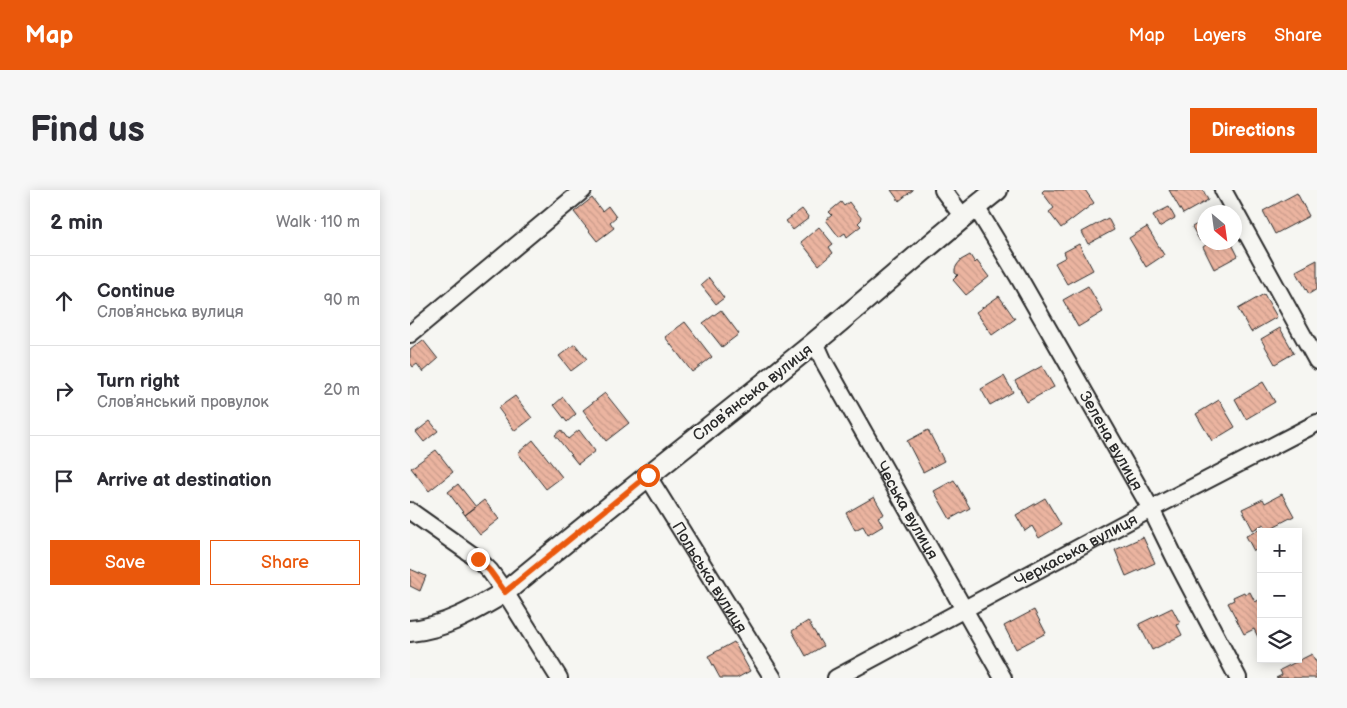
<!DOCTYPE html>
<meta charset="utf-8">
<style>
body{margin:0;font-family:"Balsamiq Sans",sans-serif;background:#f7f7f7;color:#2b2b33}
.controls{position:absolute;right:15px;bottom:15px;display:grid;overflow:hidden;border-radius:0px;box-shadow:0 2px 12px #0003}
.controls button{width:45px;height:45px;display:grid;place-items:center;padding:0;border:0;border-bottom:1px solid #e1e1e2;background:#fff;color:#2b2b33;font:25px sans-serif}
.compass{position:absolute;left:787px;top:15px;width:45px;height:45px;border-radius:50%;background:#fff;box-shadow:0 2px 12px #0003;rotate:151deg}
.stop{position:absolute;width:15px;height:15px;margin:-11px;border:4px solid #ea580c;border-radius:50%;background:#fff}
.stop.end{background:#ea580c;border-color:#fff;box-shadow:0 1px 5px #0008}
.list{margin:0;padding:0;list-style:none}
h2{display:flex;justify-content:space-between;align-items:center;height:65px;margin:0;padding:0 20px;font-size:21px}
h2 small{font-size:16px;font-weight:400;color:#7c7c81}
.list li{display:grid;grid-template-columns:32px 1fr auto;gap:15px;align-items:center;box-sizing:border-box;height:90px;padding:0 20px;border-top:1px solid #e1e1e2}
.list b{display:block;font-size:19px;white-space:nowrap}
.list p{margin:0;font-size:16px;white-space:nowrap;color:#7c7c81}
.list em{font-size:16px;font-style:normal;color:#7c7c81}
.actions{display:flex;gap:10px;padding:15px 20px}
.actions a{flex:1;padding:11px 0;border:1px solid #ea580c;border-radius:0px;text-align:center;font-size:18px;color:#ea580c}
.actions .main{background:#ea580c;color:#fff}
.icon{flex:none;width:28px;height:28px;fill:none;stroke:currentColor;stroke-width:2;stroke-linecap:round;stroke-linejoin:round}
.map{position:relative;flex:none;width:907px;height:488px;overflow:hidden;border-radius:0px}
header{display:flex;align-items:center;gap:30px;box-sizing:border-box;height:70px;padding:0 25px;background:#ea580c;color:#fff}
header strong{font-size:24px}
nav{display:flex;gap:28px;margin-inline-start:auto;font-size:18px}
.intro{display:flex;align-items:center;justify-content:space-between;box-sizing:border-box;height:120px;padding:0 30px}
h1{margin:0;font-size:35px}
.button{padding:12px 22px;border-radius:0px;background:#ea580c;color:#fff;font-size:18px;font-weight:700}
main{display:flex;gap:30px;padding:0 30px}
aside{flex:1;background:#fff;border-radius:0px;box-shadow:0 2px 12px #0003}
.map>svg:first-child{display:block}
</style>
<header>
<strong>Map</strong>
<nav><a>Map</a><a>Layers</a><a>Share</a></nav>
</header>
<div class="intro"><h1>Find us</h1><a class="button">Directions</a></div>
<main>
<aside>
<h2>2 min<small>Walk · 110 m</small></h2>
<ul class="list">
<li><svg class="icon" aria-label="ahead" viewBox="0 0 24 24"><path d="M12 20V5M6 11l6-6 6 6"/></svg><div><b>Continue</b><p>Словʼянська вулиця</p></div><em>90 m</em></li>
<li><svg class="icon" aria-label="right" viewBox="0 0 24 24"><path d="M7 20v-9h11M14 6l5 5-5 5"/></svg><div><b>Turn right</b><p>Словʼянський провулок</p></div><em>20 m</em></li>
<li><svg class="icon" aria-label="arrive" viewBox="0 0 24 24"><path d="M6 21V4h12l-3 4 3 4H6"/></svg><div><b>Arrive at destination</b></div></li>
</ul>
<div class="actions"><a class="main">Save</a><a>Share</a></div>
</aside>
<div class="map">
<svg width="907" height="488" viewBox="0 0 907 488">
<defs>
<pattern id="building-back-hatch" width="6" height="6" patternUnits="userSpaceOnUse" patternTransform="scale(1.25)"><rect width="6" height="6" fill="#ebb4a0"/><path d="M-1 5l2 2M0 0l6 6M5-1l2 2" fill="none" stroke="#ca9b8a"/></pattern>
</defs>
<rect width="100%" height="100%" fill="#f6f6f2"/>
<filter id="ink" filterUnits="userSpaceOnUse"><feTurbulence type="fractalNoise" baseFrequency=".02" numOctaves="2"/><feDisplacementMap in="SourceGraphic" scale="10" xChannelSelector="R" yChannelSelector="G"/><feConvolveMatrix kernelMatrix="1 2 1 2 8 2 1 2 1" color-interpolation-filters="sRGB"/></filter>
<g filter="url(#ink)">
<path fill="url(#building-back-hatch)" stroke="#2b2b2b" d="M481,0H503L489,11Z
M634,0H675L684,13L651,38L639,22L644,18L632,2Z
M759,0H793L798,10L773,24Z
M887,3L899,26L865,44L853,21Z
M182,8L192,21L198,16L206,27L200,32L204,38L187,51L164,22Z
M431,12L434,16L439,12L452,29L448,33L451,36L437,47L435,43L429,47L416,30L422,25L419,22Z
M759,17L765,28L749,37L743,25Z
M392,19L399,28L383,40L376,31Z
M698,28L704,40L678,54L672,42Z
M794,30V48L790,51L782,37Z
M409,37L423,54L419,57L423,63L409,75L391,52Z
M737,37L754,65L736,77L719,48Z
M800,52H821L828,66L804,79L793,57Z
M669,54L683,80L657,94L645,73L656,67L654,62Z
M560,65L565,73L567,71L579,87L556,105L543,90L548,85L545,83V79L547,75L551,70Z
M907,70V99L899,104L886,81Z
M299,88L314,108L306,114L291,95Z
M678,96L693,122L668,137L653,110Z
M854,104L867,127L841,142L828,119Z
M589,106L605,129L582,145L566,122Z
M311,120L329,144L312,157L293,133Z
M275,132L302,167L282,182L255,147Z
M870,138L884,163L865,174L851,149Z
M13,150L28,169L13,182L7,174L3,177L0,173V160Z
M165,154L177,169L161,181L149,166Z
M632,176L644,197L617,212L605,191Z
M594,186L603,202L580,215L571,199Z
M853,192L865,212L836,229L825,209Z
M195,203L219,233L196,251L173,220Z
M105,206L122,228L105,241L88,218Z
M153,207L166,224L157,232L144,215Z
M809,210L825,237L802,251L786,224Z
M20,231L28,241L14,252L6,242Z
M151,240L158,249L169,240L185,261L168,274L145,245Z
M518,240L534,271L513,282L497,251Z
M123,250L152,287L136,299L108,263Z
M26,260L43,282L19,301L1,278Z
M544,290L560,318L540,329L524,301Z
M48,294L66,317L55,325L38,302Z
M872,304L884,326L857,340L854,334L843,340L832,319L853,309L855,313Z
M464,307L474,324L468,327L473,336L458,345L453,336L445,340L436,323Z
M635,308L651,335L629,348L622,336L615,341L606,325Z
M74,310L89,329L70,344L55,325Z
M853,338L855,342H851V358L844,361L836,346Z
M733,347L745,373L716,386L705,360Z
M0,379L16,386L10,401L0,396Z
M834,402L835,405L840,402L845,412L851,409V448L849,449L844,439L834,444L818,413L824,410L823,407Z
M762,418L770,433L767,435L772,445L742,460L729,434Z
M624,420L636,443L606,459L594,436Z
M398,431L413,456L396,466L382,441Z
M324,452L340,481L327,488H310L298,466Z
M902,464L907,474V480L905,481L907,488H866L872,485L870,480Z"/>
<g fill="none" stroke-linecap="round" stroke-linejoin="round">
<g stroke="#2b2b2b" stroke-width="20">
<g id="minor">
<path d="M533,0L553,27"/>
<path d="M813,0L907,171"/>
<path id="s1" d="M566,17L608,86L741,319L765,368L828,488"/>
<path d="M0,144L173,0"/>
<path id="s2" d="M405,152L414,172L593,488"/>
<path id="s3" d="M237,285L363,488"/>
<path d="M0,321L68,369L80,381L95,402L149,488"/>
<path id="s4" d="M426,488L741,319L907,233"/>
</g>
</g>
<g stroke="#2b2b2b" stroke-width="24">
<path id="tertiary" d="M0,441C35,438 65,420 95,402C197,317 302,236 404,153C466,102 525,49 587,0"/>
</g>
<use href="#minor" stroke="#f6f6f2" stroke-width="16"/>
<use href="#tertiary" stroke="#f6f6f2" stroke-width="20"/>
</g>
</g>
<g fill="none" stroke-linecap="round" stroke-linejoin="round" filter="url(#ink)">
<path stroke="#ea580c" stroke-width="6" d="M68,369L80,381L95,402L238,285"/>
</g>
<g text-anchor="middle" stroke-width="5" stroke-linejoin="round" paint-order="stroke">
<g font-size="16" fill="#2b2b2b" stroke="#f6f6f2">
<text transform="translate(342 202) rotate(-38)" y="6">Словʼянська вулиця</text>
<text dy="6" stroke="none"><textPath href="#s1" startOffset="270">Зелена вулиця</textPath></text>
<text dy="6" stroke="none"><textPath href="#s2" startOffset="192">Чеська вулиця</textPath></text>
<text dy="6" stroke="none"><textPath href="#s4" startOffset="272">Черкаська вулиця</textPath></text>
<text dy="6" stroke="none"><textPath href="#s3" startOffset="120">Польська вулиця</textPath></text>
</g>
</g>
</svg>
<div class="controls">
<button>+</button>
<button>−</button>
<button><svg class="icon" aria-label="layers" viewBox="0 0 24 24"><path d="M12 4l9 5-9 5-9-5zM3 14l9 5 9-5"/></svg></button>
</div>
<svg class="compass" viewBox="-18 -18 36 36"><path d="M0-13l5 13h-10z" fill="#e53935"/><path d="M0 13l5-13h-10z" fill="#7c7c81"/></svg>
<div class="stop" style="left:238px;top:285px"></div>
<div class="stop end" style="left:68px;top:369px"></div>
</div>
</main>
